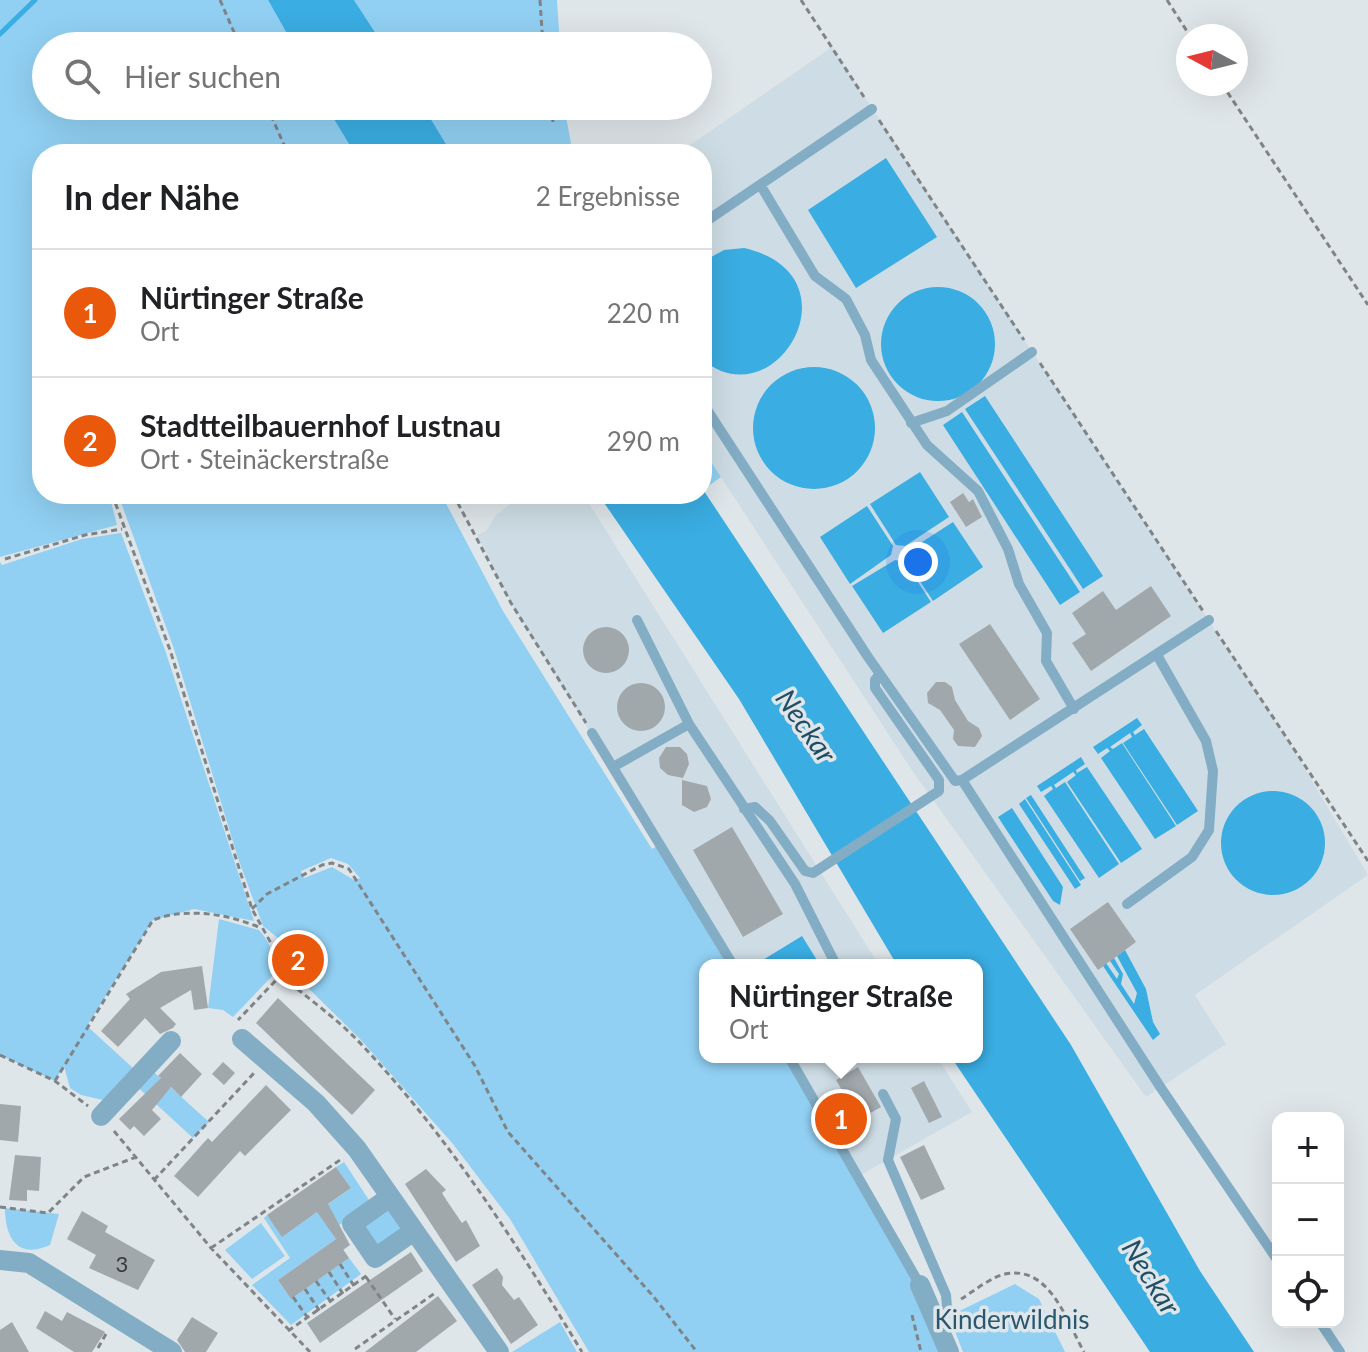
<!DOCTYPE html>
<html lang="de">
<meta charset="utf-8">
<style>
body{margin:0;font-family:Lato,sans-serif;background:#f6f6f6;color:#202124}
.controls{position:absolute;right:24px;bottom:24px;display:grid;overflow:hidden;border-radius:16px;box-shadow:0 8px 32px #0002}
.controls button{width:72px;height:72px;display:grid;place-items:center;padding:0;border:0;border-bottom:2px solid #e0e0e0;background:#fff;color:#202124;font:40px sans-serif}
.compass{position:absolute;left:1176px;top:24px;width:72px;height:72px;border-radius:50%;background:#fff;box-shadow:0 8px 32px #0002;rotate:277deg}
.you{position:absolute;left:918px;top:562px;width:28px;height:28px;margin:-20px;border:6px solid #fff;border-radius:50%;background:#1a73e8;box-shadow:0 0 0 12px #1a73e833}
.badge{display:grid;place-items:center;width:52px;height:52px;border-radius:50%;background:#ea580c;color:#fff;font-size:26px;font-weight:700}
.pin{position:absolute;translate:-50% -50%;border:4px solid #fff;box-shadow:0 2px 8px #0006}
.popup{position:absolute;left:699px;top:959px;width:284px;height:104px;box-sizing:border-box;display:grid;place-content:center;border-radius:16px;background:#fff;filter:drop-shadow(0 2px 6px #0005);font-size:26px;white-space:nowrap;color:#757577}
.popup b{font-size:30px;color:#202124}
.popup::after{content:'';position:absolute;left:50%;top:100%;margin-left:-16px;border:16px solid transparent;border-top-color:#fff}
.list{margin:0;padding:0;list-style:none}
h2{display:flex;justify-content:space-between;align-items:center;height:104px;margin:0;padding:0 32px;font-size:34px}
h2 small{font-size:26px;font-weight:400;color:#757577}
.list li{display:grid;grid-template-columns:52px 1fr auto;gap:24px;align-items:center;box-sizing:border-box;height:128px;padding:0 32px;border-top:2px solid #e0e0e0}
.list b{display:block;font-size:30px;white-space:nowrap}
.list p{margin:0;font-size:26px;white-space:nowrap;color:#757577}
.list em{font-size:26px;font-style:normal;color:#757577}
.icon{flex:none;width:44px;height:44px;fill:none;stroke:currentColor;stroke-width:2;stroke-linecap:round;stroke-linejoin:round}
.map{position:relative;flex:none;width:1368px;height:1352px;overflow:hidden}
.search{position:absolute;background:#fff;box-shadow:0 8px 32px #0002;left:32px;top:32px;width:680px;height:88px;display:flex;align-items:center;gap:20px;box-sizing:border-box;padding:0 28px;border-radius:44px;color:#757577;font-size:30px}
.panel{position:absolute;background:#fff;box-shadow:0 8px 32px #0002;left:32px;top:144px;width:680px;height:360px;border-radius:32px}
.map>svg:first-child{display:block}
</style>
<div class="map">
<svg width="1368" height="1352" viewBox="0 0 1368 1352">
<rect width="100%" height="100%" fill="#dfe6ea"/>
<path fill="#cedde5" d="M832,47L1292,747L1368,875L1195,995L1226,1044L1146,1097L913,772L702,448V154H677Z
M524,494H583L879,965H733L511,603L477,535L486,531L496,515Z
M789,1057H937L972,1112L857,1177Z"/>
<path fill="#91d0f3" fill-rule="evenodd" d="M0,0H268L294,46H46V106H326L355,154H42V494H109L117,525L0,557Z
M354,0H557L560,46H384Z
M423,106H564L573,154H452Z
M702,448L721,477L703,490L702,488Z
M118,494H441L503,611L652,849L659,845L733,965H705V1057H789L920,1285L949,1352H589L510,1219L453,1144L360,1039L294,974L278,938L263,926L239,861L174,649ZM331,858L348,864L360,878L354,880L332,867L304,878L301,871Z
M121,533L165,650L254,921L194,909L153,920L87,1026L134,1069L103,1100L81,1095L70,1088L64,1066L55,1081L0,1055V562L2,565L82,539Z
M219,919L259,930C270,942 276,957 275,973L233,1017L223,1010L208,1008Z
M147,1066L209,1122L193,1138L132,1082Z
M344,1162L371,1203L331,1231L336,1239L278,1280L291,1299L349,1258L361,1274L291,1325L252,1285L290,1258L264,1218L267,1215L283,1236L351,1188L336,1167Z
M388,1207L404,1229L378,1248L362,1226Z
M5,1208L59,1214L50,1245C17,1260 5,1237 5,1208Z
M261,1223L285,1256L252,1279L225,1250Z
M1015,1284L1039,1299L1065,1352H963L949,1316Z
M560,1322L577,1352H512Z"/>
<path fill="#3aade2" d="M268,0H354L384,46H294Z
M326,106H423L452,154H355Z
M886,158L937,237L856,288L808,210Z
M744,248C862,275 775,422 702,359V262L724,250Z
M881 344a57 57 0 1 1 114 0a57 57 0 1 1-114 0Z
M753 428a61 61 0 1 1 122 0a61 61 0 1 1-122 0Z
M985,396L1103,576L1083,589L965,409Z
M962,412L1080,592L1060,605L943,425Z
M920,472L949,517L905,546L896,545L870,504Z
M702,488L1071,1045L1200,1271L1254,1352H1150L951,1057H977V965H897L739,699L598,494H702Z
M867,506L893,546L891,555L850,584L820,537Z
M953,522L983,567L933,601L906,560L908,551Z
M895,560L905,562L931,602L883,633L852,586Z
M1137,718L1142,725L1133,732L1135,735L1144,729L1198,811L1177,825L1123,743L1132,737L1130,733L1110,747L1113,749L1122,743L1176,826L1155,839L1101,758L1110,751L1107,748L1098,754L1093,747Z
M1081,757L1085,764L1076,770L1077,773L1087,767L1142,849L1121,863L1067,782L1076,775L1073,772L1054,785L1056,788L1065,782L1119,864L1099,878L1044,796L1053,789L1051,786L1041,792L1037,786Z
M1221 843a52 52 0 1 1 104 0a52 52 0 1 1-104 0Z
M1031,795L1085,878L1080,881L1026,798Z
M1025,799L1081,885L1075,889L1019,804Z
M1012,808L1063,887L1060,905L1053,901L998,817Z
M802,936L820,965H764L761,961Z
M1125,950L1146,989L1153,1022L1160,1034L1153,1040L1103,966L1106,963L1117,979L1119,974L1110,961L1114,958L1123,974L1121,984L1134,1004L1137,993L1117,956Z"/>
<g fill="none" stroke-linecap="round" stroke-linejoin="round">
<path stroke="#3aade2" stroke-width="5" d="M0,34L35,0"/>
</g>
<path fill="#a1a8ac" d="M963,493L969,502L973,499L982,517L966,527L950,502Z
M1151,586L1171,616L1091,671L1072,643L1086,634L1072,613L1103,591L1116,610Z
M990,624L1040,699L1010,720L959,644Z
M583 650a23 23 0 1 1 46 0a23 23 0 1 1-46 0Z
M936,682H945L952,687L955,700L968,721L979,728L982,736L975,747L958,746L953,739L954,730L940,710L928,703L927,693Z
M617 707a24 24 0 1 1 48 0a24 24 0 1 1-48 0Z
M666,747H680L687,754L689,764L683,778L668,775L660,768L659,758Z
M682,780L707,786L711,799L707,807L694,812L682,805Z
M732,827L783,914L743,937L693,850Z
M1108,902L1136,942L1098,970L1070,929Z
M202,966L208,1008L194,1010L191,990L160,1008L176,1024L173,1028L160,1034L145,1018L118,1047L101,1031L130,999L126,994L161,972Z
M278,998L375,1090L352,1115L256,1023Z
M180,1053L202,1074L181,1097L171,1087L152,1110L161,1119L144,1136L134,1126L130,1130L119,1119L161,1078L158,1076Z
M223,1062L235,1073L224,1085L212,1074Z
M858,1067L881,1107L865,1116L863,1113L857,1116L836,1080Z
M924,1081L942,1117L929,1123L911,1088Z
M266,1085L291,1110L245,1156L240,1151L198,1197L174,1176L208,1138L212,1142Z
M0,1104L21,1106L18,1142L0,1140Z
M924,1145L945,1189L921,1200L900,1157Z
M15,1155L41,1157L39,1191L27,1190V1201L9,1200Z
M336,1167L351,1188L328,1204L350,1245L343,1250L336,1239L349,1258L291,1299L278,1280L336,1239L317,1212L282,1237L267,1215Z
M426,1169L446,1190L442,1193L447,1201L462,1223L466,1220L480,1246L456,1262L405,1184Z
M82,1211L108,1226L105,1232L155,1260L138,1290L89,1268L96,1255L67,1239Z
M411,1252L423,1271L320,1343L307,1323Z
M497,1268L503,1277L502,1285L514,1300L519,1297L538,1325L511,1344L472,1285Z
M438,1296L457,1321L416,1352H365Z
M45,1311L62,1321L67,1312L105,1332L92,1352H74L36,1328Z
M192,1317L218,1333L206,1352H185L177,1340Z
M12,1322L29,1352H0V1330Z"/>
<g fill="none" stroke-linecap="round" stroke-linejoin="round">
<path stroke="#7f8487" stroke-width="3" stroke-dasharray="6 4" stroke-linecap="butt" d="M220,0L240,46
M540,0L543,46
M801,0L864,97
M1167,0L1190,36
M1222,84L1368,305
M267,106L288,154
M551,106L553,122
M879,120L1024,340
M1040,363L1203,611
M112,494L170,650L252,909L282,963L281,975L238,1020
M453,494L511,603L586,723
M5,559L85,535L122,529
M1216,631L1368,861
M252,909L267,894L322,865L332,863L349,869L475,1066L508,1132L653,1296L697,1352
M282,976C308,999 338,1019 361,1044C449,1137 516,1243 582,1352
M0,1055L55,1081L88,1106
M55,1081L153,920C187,907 228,914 261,928
M829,1104L844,1094
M114,1131L211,1248L310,1352
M154,1180L255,1072
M0,1207L48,1213L84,1177L136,1157
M211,1248L343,1158
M340,1264L356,1289
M329,1272L345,1297
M366,1277L395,1319
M316,1281L333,1305
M305,1289L321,1313
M293,1297L310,1321
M961,1299C974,1291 991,1277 1005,1274C1050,1265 1066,1320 1084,1352
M912,1315L921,1352
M288,1331L369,1274
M98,1348L106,1334
M355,1349L435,1293"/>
<path stroke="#83adc5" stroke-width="10" d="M761,186L815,276L846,299L865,335L871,360L927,445L978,491L1008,549L1019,584L1047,633L1046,661L1074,709
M702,224L872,109
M702,402L868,657L955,781L962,780
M911,423L947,411L1032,352
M637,620L689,724
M1209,620L962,780L1161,1088L1278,1261
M592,733L733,965
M613,767L689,724L795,884L836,965
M744,809L755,807L770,821L805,871L813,873L939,791V780L875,688V680L880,674
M1127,904L1192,857L1209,830L1213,771L1206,741L1157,655
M789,1057L920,1285
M883,1094L896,1119L888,1160L946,1295L947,1307L940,1327
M1320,1322L1340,1352"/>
<path stroke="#83adc5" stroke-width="20" d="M242,1039L316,1103L357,1149L499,1352
M101,1116L171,1041
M390,1197L352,1224L375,1258L414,1231
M0,1260L29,1263L172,1352
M920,1285L949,1352"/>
</g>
<g text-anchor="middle" stroke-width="7" stroke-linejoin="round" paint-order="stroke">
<g font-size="22" fill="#363a3c">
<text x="122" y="1272">3</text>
</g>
<g font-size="26" fill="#2a576f" stroke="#dfe6ea">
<text x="1012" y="1329">Kinderwildnis</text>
</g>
<g font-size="28" font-style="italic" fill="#214e65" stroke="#dfe6ea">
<text transform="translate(806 726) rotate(55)" y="10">Neckar</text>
<text transform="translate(1151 1277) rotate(58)" y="10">Neckar</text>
</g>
</g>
</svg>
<div class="controls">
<button>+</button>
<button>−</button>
<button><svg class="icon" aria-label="locate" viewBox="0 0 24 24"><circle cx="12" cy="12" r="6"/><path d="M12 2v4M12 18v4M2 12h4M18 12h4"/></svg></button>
</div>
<svg class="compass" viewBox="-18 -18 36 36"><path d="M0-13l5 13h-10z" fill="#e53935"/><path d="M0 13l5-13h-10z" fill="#757577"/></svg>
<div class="you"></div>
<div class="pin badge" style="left:841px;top:1119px">1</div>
<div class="popup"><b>Nürtinger Straße</b>Ort</div>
<div class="pin badge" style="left:298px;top:960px">2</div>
<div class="search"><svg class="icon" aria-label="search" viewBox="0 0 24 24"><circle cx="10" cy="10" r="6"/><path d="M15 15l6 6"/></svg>Hier suchen</div>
<section class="panel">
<h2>In der Nähe<small>2 Ergebnisse</small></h2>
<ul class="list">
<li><span class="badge">1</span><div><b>Nürtinger Straße</b><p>Ort</p></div><em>220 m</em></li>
<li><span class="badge">2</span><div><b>Stadtteilbauernhof Lustnau</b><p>Ort · Steinäckerstraße</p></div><em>290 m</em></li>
</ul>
</section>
</div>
